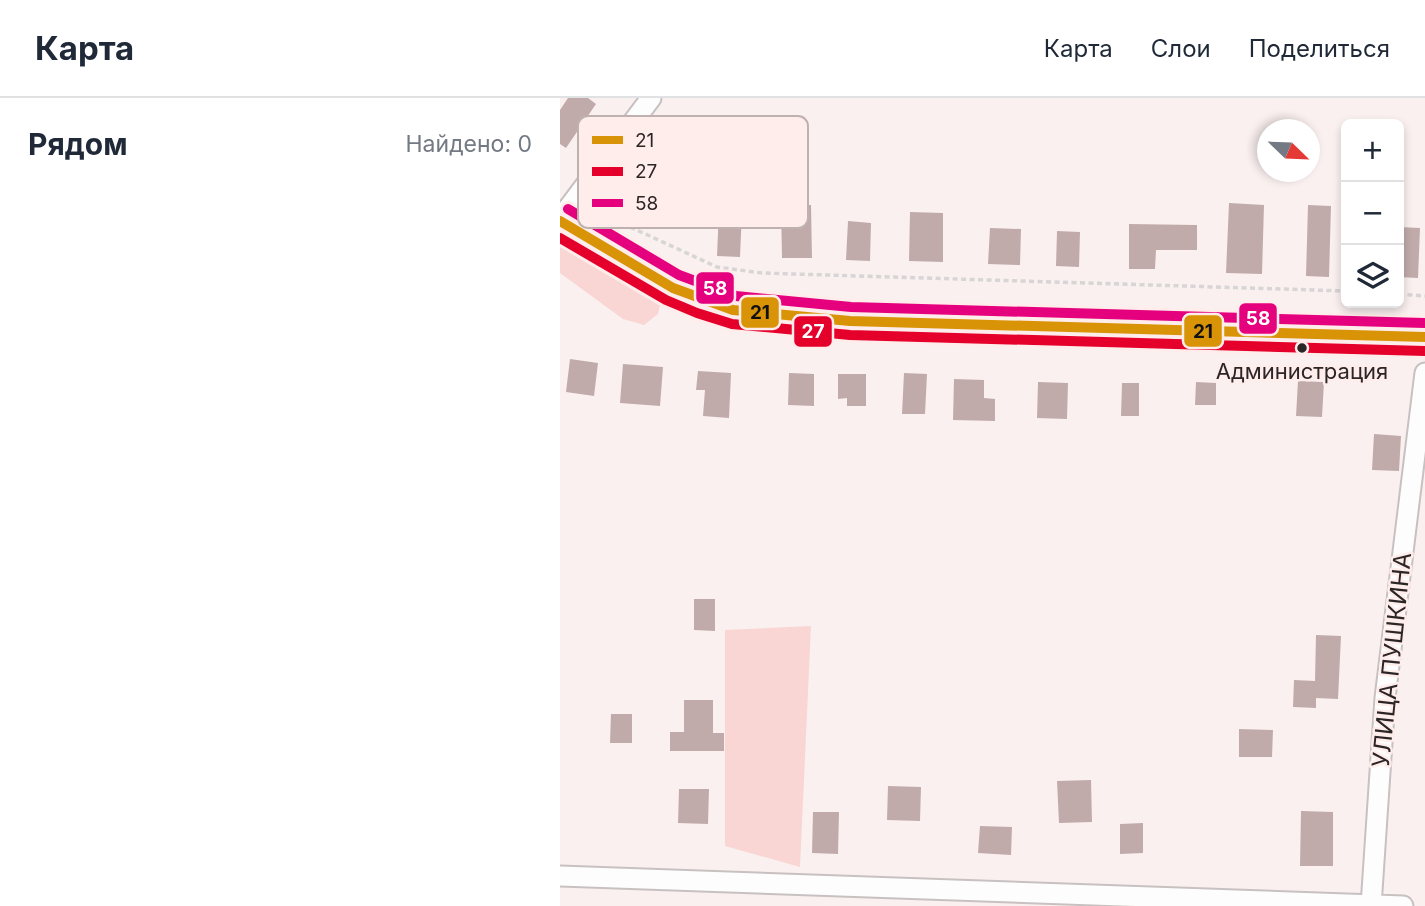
<!DOCTYPE html>
<html lang="ru">
<meta charset="utf-8">
<style>
body{margin:0;font-family:Inter,sans-serif;background:#f2f2f3;color:#1f2937}
.controls{position:absolute;right:21px;top:21px;display:grid;overflow:hidden;border-radius:10px;box-shadow:0 4px 10px #0003}
.controls button{width:63px;height:63px;display:grid;place-items:center;padding:0;border:0;border-bottom:2px solid #e0e1e3;background:#fff;color:#1f2937;font:35px sans-serif}
.compass{position:absolute;left:697px;top:21px;width:63px;height:63px;border-radius:50%;background:#fff;box-shadow:0 4px 10px #0003;rotate:113deg}
.list{margin:0;padding:0;list-style:none}
h2{display:flex;justify-content:space-between;align-items:center;height:91px;margin:0;padding:0 28px;font-size:30px}
h2 small{font-size:23px;font-weight:400;color:#747a83}
.icon{flex:none;width:38px;height:38px;fill:none;stroke:currentColor;stroke-width:2;stroke-linecap:round;stroke-linejoin:round}
.map{position:relative;flex:none;width:865px;height:808px;overflow:hidden}
header{display:flex;align-items:center;gap:42px;box-sizing:border-box;height:98px;padding:0 35px;background:#fff;border-bottom:2px solid #e0e1e3}
header strong{font-size:33px}
nav{display:flex;gap:38px;margin-inline-start:auto;font-size:24px}
main{display:flex}
aside{flex:1;background:#fff}
.map>svg:first-child{display:block}
</style>
<header>
<strong>Карта</strong>
<nav><a>Карта</a><a>Слои</a><a>Поделиться</a></nav>
</header>
<main>
<aside>
<h2>Рядом<small>Найдено: 0</small></h2>
<ul class="list">
</ul>
</aside>
<div class="map">
<svg width="865" height="808" viewBox="0 0 865 808">
<rect width="100%" height="100%" fill="#faf0ef"/>
<path fill="#f9d6d4" d="M0,147L100,207L98,216L84,227L63,221L0,175Z
M251,528L240,769L165,748V532Z"/>
<path fill="#c0abaa" d="M8,0H28L36,6L6,50L0,46V12Z
M669,105L704,107L702,176L666,175Z
M251,107L252,160H222L221,108Z
M748,107L771,108L769,179L746,178Z
M159,112L182,113L180,159L157,158Z
M350,114L383,115V164L349,163Z
M288,123L311,125L310,163L286,162Z
M569,126L637,127V152H596L595,171H569Z
M839,129L860,130L858,180L839,179Z
M430,130L461,131L460,167L428,166Z
M497,133L520,134L519,169L496,168Z
M10,261L38,265L34,298L6,294Z
M63,266L103,269L100,308L60,305Z
M138,273L171,275L169,320L143,318L145,292H136Z
M229,275L254,276V308L228,307Z
M344,275L367,276L365,316H342Z
M278,276H306V308H287V300L278,301Z
M394,281L424,282V300L435,301V323L393,322Z
M738,283L764,284L762,319L736,318Z
M478,284L508,285L507,321L477,320Z
M636,284L656,285V307H635Z
M562,285H579V318H561Z
M814,336L841,338L839,373L812,372Z
M134,501H155V533L134,532Z
M756,537L781,538L778,601L756,600V610L733,609L734,582L755,583Z
M124,602H153V635H164V653H110V634H124Z
M51,616H72V645H50Z
M679,631L713,632L712,659H679Z
M531,682L532,724L499,725L497,683Z
M328,688L361,689L360,723L327,722Z
M119,691H149L148,726L118,725Z
M741,713L773,714V768H740Z
M253,714H279L278,756L252,755Z
M583,725V755L560,756V726Z
M420,728L452,729L451,757L418,755Z"/>
<g fill="none" stroke-linecap="round" stroke-linejoin="round">
<g stroke="#c8c1c1" stroke-width="23">
<path id="minor" d="M0,121L91,0
M0,778L843,808
M811,808L825,600L865,275"/>
</g>
<g stroke="#c8c1c1" stroke-width="28">
<path id="tertiary" d="M0,123L44,151L113,190L141,202L173,212L290,223L865,239"/>
</g>
<path stroke="#d7d5d5" stroke-width="3.5" stroke-dasharray="5 3.5" stroke-linecap="butt" d="M35,106L55,122L157,169L202,175L786,193
M839,196L865,198"/>
<use href="#minor" stroke="#fefdfd" stroke-width="19"/>
<use href="#tertiary" stroke="#fefdfd" stroke-width="24"/>
<g stroke="#feedeb" stroke-width="16">
<path id="bus-1" d="M0,123L113,190L173,212L290,223L865,239"/>
</g>
<g stroke="#feedeb" stroke-width="16">
<path id="bus-2" d="M0,140L106,202L137,215L172,226L290,237L865,253"/>
</g>
<g stroke="#feedeb" stroke-width="16">
<path id="bus-3" d="M8,111L119,177L176,198L291,209L865,225"/>
</g>
<use href="#bus-1" stroke="#d89306" stroke-width="10"/>
<use href="#bus-2" stroke="#e4002b" stroke-width="10"/>
<use href="#bus-3" stroke="#e5007d" stroke-width="10"/>
</g>
<circle fill="#2b2525" stroke="#feedeb" stroke-width="2.5" cx="742" cy="250" r="6"/>
<g text-anchor="middle" stroke-width="5" stroke-linejoin="round" paint-order="stroke">
<g font-size="22" fill="#2b2525" stroke="#feedeb">
<text x="742" y="281">Администрация</text>
</g>
<g font-size="24" fill="#2b2525" stroke="#feedeb">
<text transform="translate(832 562) rotate(-84)" y="8">УЛИЦА ПУШКИНА</text>
</g>
</g>
<rect x="18" y="18" width="230" height="112" rx="10" fill="#feedeb" stroke="#bfb1b0" stroke-width="2"/>
<rect x="32" y="38" width="31" height="8" fill="#d89306"/>
<rect x="32" y="69" width="31" height="9" fill="#e4002b"/>
<rect x="32" y="101" width="31" height="8" fill="#e5007d"/>
<g font-size="19" fill="#2b2525">
<text x="75" y="49">21</text>
<text x="75" y="80">27</text>
<text x="75" y="112">58</text>
</g>
<g stroke="#feedeb" stroke-width="2.5">
<rect x="135" y="173" width="40" height="34" rx="7" fill="#e5007d"/>
<rect x="180" y="198" width="40" height="33" rx="7" fill="#d89306"/>
<rect x="678" y="204" width="40" height="33" rx="7" fill="#e5007d"/>
<rect x="623" y="216" width="40" height="34" rx="7" fill="#d89306"/>
<rect x="233" y="217" width="40" height="33" rx="7" fill="#e4002b"/>
</g>
<g font-size="19" text-anchor="middle" font-weight="bold" fill="#fff">
<text x="155" y="197">58</text>
<text x="698" y="227">58</text>
<text x="253" y="240">27</text>
</g>
<g font-size="19" text-anchor="middle" font-weight="bold" fill="#111">
<text x="200" y="221">21</text>
<text x="643" y="240">21</text>
</g>
</svg>
<div class="controls">
<button>+</button>
<button>−</button>
<button><svg class="icon" aria-label="layers" viewBox="0 0 24 24"><path d="M12 4l9 5-9 5-9-5zM3 14l9 5 9-5"/></svg></button>
</div>
<svg class="compass" viewBox="-18 -18 36 36"><path d="M0-13l5 13h-10z" fill="#e53935"/><path d="M0 13l5-13h-10z" fill="#747a83"/></svg>
</div>
</main>
